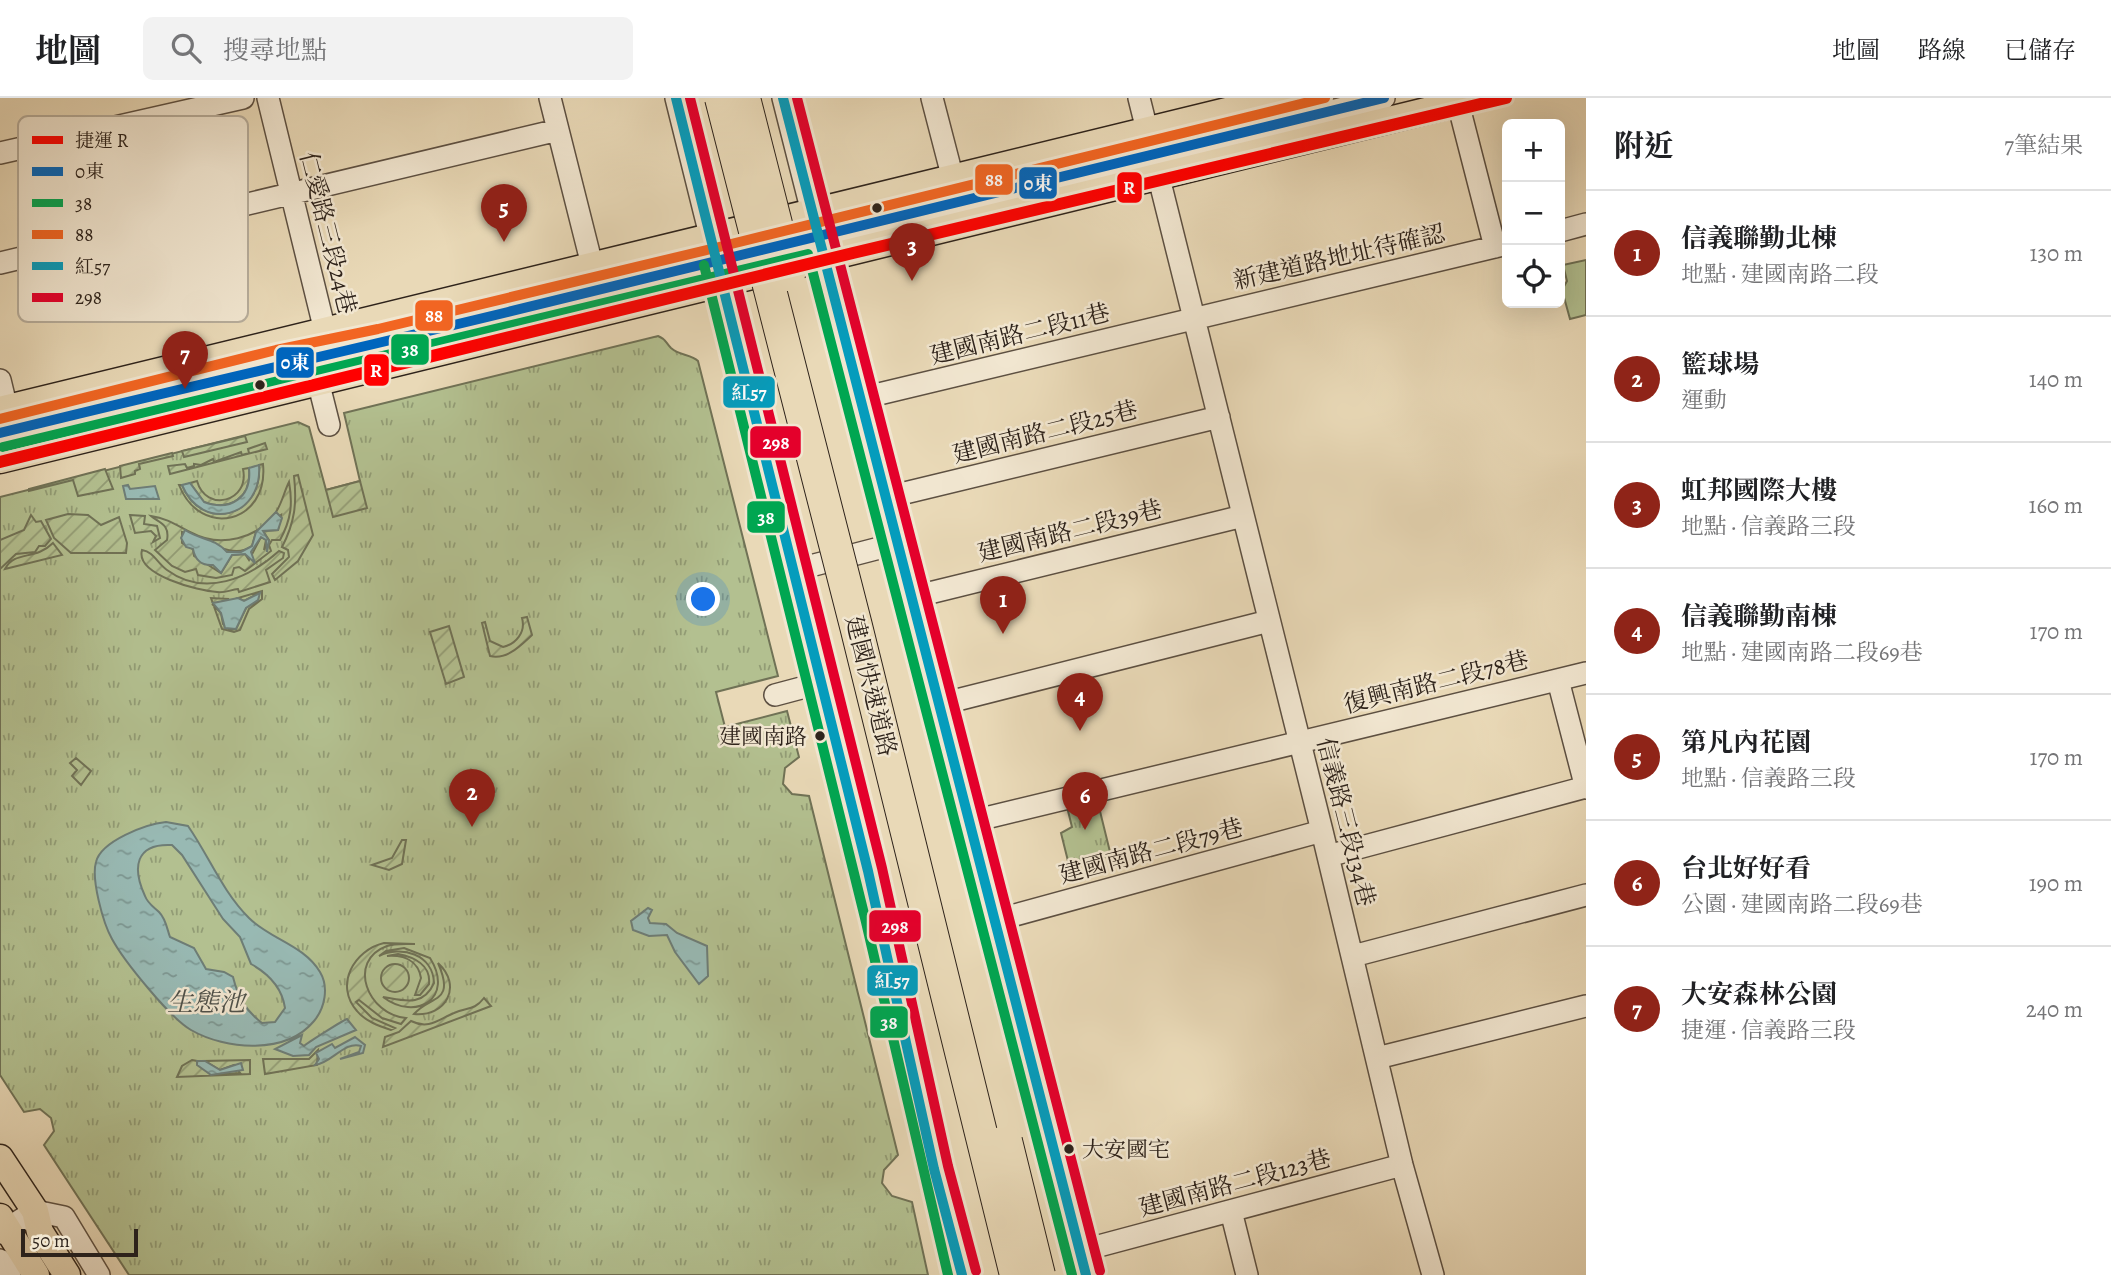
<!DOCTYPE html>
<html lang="zh-TW">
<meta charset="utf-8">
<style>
body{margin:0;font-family:Alegreya,"Noto Serif TC",serif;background:#f2f2f2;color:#202124}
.controls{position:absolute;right:21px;top:21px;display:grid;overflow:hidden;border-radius:10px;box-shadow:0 7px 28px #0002}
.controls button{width:63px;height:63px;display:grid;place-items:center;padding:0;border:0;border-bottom:2px solid #e0e0e0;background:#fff;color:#202124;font:35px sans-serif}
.scale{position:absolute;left:21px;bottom:18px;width:117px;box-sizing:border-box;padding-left:7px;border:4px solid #2e231b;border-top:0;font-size:19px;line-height:24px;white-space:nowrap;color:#2e231b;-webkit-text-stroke:5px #f1e6d0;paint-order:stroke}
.you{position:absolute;left:704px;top:502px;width:24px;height:24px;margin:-18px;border:5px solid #fff;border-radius:50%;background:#1a73e8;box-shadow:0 0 0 10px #1a73e833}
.badge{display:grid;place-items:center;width:46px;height:46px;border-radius:50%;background:#8f2418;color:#fff;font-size:23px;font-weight:700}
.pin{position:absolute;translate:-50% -58px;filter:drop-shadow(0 2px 4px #0008)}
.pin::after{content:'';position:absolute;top:37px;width:24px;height:21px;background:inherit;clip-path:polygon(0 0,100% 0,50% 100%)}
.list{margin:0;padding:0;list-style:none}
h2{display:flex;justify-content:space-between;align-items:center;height:91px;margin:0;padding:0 28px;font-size:30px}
h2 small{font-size:23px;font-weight:400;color:#757577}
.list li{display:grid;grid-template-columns:46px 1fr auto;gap:21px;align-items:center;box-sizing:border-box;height:126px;padding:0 28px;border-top:2px solid #e0e0e0}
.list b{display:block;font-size:26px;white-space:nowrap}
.list p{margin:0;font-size:23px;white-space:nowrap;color:#757577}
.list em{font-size:23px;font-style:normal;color:#757577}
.icon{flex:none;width:38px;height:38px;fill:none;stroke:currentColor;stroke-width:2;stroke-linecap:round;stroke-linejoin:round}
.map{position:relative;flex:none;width:1586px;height:1177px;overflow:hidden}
header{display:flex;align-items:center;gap:42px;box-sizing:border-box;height:98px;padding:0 35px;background:#fff;border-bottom:2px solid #e0e0e0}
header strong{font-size:33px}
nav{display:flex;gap:38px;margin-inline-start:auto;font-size:24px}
.search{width:490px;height:63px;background:#f2f2f2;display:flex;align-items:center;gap:18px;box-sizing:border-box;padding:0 24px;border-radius:10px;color:#757577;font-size:26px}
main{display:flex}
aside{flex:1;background:#fff}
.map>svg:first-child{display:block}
</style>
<header>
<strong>地圖</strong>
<div class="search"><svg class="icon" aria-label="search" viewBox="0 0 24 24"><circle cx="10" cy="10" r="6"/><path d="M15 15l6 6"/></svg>搜尋地點</div>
<nav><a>地圖</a><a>路線</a><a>已儲存</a></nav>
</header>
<main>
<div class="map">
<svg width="1586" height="1177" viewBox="0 0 1586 1177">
<defs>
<pattern id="park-tufts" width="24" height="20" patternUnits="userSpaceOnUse" patternTransform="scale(1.75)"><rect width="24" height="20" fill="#b3c090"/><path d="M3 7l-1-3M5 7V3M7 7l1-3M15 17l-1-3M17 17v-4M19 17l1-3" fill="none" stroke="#929c75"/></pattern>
<pattern id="garden-furrows" width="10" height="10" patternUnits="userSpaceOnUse" patternTransform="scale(1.75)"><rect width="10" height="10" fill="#b3c090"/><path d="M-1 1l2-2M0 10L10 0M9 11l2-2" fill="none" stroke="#929c75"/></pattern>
<pattern id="water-ripples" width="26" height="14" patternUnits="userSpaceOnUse" patternTransform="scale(1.75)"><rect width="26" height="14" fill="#98b9b3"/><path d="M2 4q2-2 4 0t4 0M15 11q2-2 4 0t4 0" fill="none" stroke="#7c9691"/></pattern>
</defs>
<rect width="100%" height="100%" fill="#e9d9b7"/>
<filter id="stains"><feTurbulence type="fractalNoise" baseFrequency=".00286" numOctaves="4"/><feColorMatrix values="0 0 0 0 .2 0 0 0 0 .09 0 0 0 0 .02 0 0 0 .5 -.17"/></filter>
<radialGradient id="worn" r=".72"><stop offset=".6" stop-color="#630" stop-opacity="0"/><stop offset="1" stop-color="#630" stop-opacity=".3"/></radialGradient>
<path fill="#b3c090" stroke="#707256" stroke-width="2" d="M1586,162V217L1570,221L1562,192L1567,183L1563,167Z"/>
<path fill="url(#park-tufts)" stroke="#707256" stroke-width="2" d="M658,238C666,241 665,244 671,250C680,258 691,256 698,263L778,578L716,594L725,629L787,613L799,659L785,670L783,686L792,696L809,698L898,1057L884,1072L882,1085L892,1098L912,1104L928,1177H129L44,1047L54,1033L51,1020L40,1011L24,1014L0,977V399L298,324L309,329L326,392L360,383L344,315Z
M1097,701L1111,758L1069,767L1061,735L1072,729L1067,709Z"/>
<path fill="url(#garden-furrows)" stroke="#707256" stroke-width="2" fill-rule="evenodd" d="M245,338L247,344L184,359L182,353Z
M265,345L267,351L170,376L168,368L185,366L187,370L194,368V366L201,367L213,361L214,364L241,354L242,357L249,355L248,351Z
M172,355L173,358L139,366L140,371L135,373V376L121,380L120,368Z
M263,366C269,425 201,442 179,387H182C202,435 263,419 259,367Z
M249,370C252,399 231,414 204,404L190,385L197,383C206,415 250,404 243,371Z
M105,371L113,391L78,398L73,382L29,393V391Z
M298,377L313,437L298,463L275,482L272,476L289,459L288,452L282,449C295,424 297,405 294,378Z
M360,383L367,410L333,419L326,392Z
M289,384C293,406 291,422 280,442H272L269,447L271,453L245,473L239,469L234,470L232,477L216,480L198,477L196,471L185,474L172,468L155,452L167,442C170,426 159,425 151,418C167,420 178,428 192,435C220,450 258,441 276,414C282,405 284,394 289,384ZM281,417L278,432L263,433L269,442L264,452L266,442L261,439L249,462L245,456L232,457L221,475L194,458L193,451L182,445V434C205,440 232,463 252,448L256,434Z
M68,416L88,417L101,427L119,419L127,445L126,455H71L54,440L46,422Z
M31,417L36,424L41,423L51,441L45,448H39L35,454L16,456L0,471V442L24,432Z
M130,417L145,418L144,426L157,428L160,440L153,444L156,438L151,433L135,435Z
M53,445L62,457L5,471C15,452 35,463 53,445Z
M142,452C154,454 157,465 167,472C205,500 249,480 279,453L284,455L283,460L266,472L270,484L239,494L238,491C230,492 225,495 217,494C199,493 135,477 142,452Z
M262,493V501L249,511L240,532L234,534L222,531L211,500L229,501L213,507L221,515L223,526L230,532L236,531L246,510L258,502L259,495L244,503L238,500Z
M527,519L532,537C520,548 507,562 490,558L482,525L485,524L490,543L503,549C516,546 526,534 522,520Z
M449,528L464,579L446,586L430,534Z
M76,660L91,673L81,687L72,678L77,672L70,665Z
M402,742H406L402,766L389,772L372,767L392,760Z
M384,845L415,846C406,846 395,845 387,848C346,863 368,917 406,920L401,926L382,920L359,902L356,904L372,920L395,930L391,932C379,928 365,923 357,913C334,887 354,852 384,845Z
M404,850L430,860C455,900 416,924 383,899C402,902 423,910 434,885C433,856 401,847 379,858L386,853Z
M398,856C414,859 431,867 429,886L420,897H415L421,880C418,862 403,857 387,858Z
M438,865C463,888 446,919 414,916C430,897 456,906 438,865Z
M381 880a14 14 0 1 1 28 0a14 14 0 1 1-28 0Z
M484,900L491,908L383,949L385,939L399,934L411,923C429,932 439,921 454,915C467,909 474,913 484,900Z
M318,952L317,967L265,976L263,961H309Z
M192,962L197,963L211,977L240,975L234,967L220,972L205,963L250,962V976L177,979L182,968Z"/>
<path fill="url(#water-ripples)" stroke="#6e7d76" stroke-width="2" fill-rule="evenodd" d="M259,367C263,420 202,435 182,387L190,385L204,404C231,414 252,399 249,370Z
M128,387L130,391L155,388L159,401H126L123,388Z
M276,414L282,420L278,432L263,433L269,443L267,454L266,442L261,439L251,454L255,465L245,456L232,457L221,475L213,467C202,468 195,462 193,451L186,449L181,440L185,432C202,443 213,439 227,454H241L252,448L256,434Z
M260,495L258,502L246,510L236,531L225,530L221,515L213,505L238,500L244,503Z
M166,724L188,728C209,758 222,793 249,820C270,841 304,847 320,874C329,889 325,910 314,923C286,957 226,952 191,932C170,920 124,863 112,841C103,825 91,781 96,764C101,743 146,726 166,724ZM172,747L182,757L223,821L240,839L251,866C269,876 282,889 285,910L275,924L262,925C245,912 238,899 233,879L224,874L206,871L194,850L170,839C167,831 166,821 159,814C154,809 148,806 145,798C132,770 135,745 172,747Z
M648,810L652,812L648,820L650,825L666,826L677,835L707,848L708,878L699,886L675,854L667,837L649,838L633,832L631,823Z
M347,921L356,932L316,949L309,957L293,958L275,951L302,937L300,945L304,948C307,945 342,923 347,921Z
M355,939L365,947L363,955L340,961L359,954L361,948C344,943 332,965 315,967L319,961L316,955L332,946L335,950Z
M205,963L220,972L241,965L243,972L211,977L197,967V963Z"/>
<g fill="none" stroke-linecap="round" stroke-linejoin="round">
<g stroke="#5d5042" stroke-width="24">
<path id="minor" d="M268,0L325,233L318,283L329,327
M550,0L592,167
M676,0L868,773L934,1071L962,1177
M783,0L937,607L1086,1177
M932,0L953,81
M1139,0L1322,733L1402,1067L1433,1177
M1458,5L1495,149
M0,55L243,0
M1560,133L1586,126
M0,165L558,32
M0,282L7,311
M858,301L1507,146
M0,335L279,266L381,245L718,164L1384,0
M884,400L1219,319
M791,473L895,446
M909,500L1243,418
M1558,582L1586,690
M775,597L820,585
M937,607L1269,523
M969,724L1586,575
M1328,758L1586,689
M993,823L1322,733
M1353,858L1586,797
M1377,960L1586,908
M1231,1113L1247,1177
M0,1135L35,1113L64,1119L99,1177
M1080,1153L1402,1067
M0,1162L10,1177"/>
</g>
<g stroke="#2e231b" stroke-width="29">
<path id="major" d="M0,312L1280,0
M0,362L1479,0
M0,1060L35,1113L40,1134L67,1177
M0,1119L36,1177"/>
</g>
<use href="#minor" stroke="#f1e6d0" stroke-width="21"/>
<use href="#major" stroke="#e9d9b7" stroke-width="26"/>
<g stroke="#2e231b" stroke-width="34" stroke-linecap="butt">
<path id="highway-bridge" d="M721,0L856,528L1016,1177
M744,0L789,177
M1006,1043L1039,1177"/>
</g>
<use href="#highway-bridge" stroke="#e9d9b7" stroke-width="32"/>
<g stroke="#f1e6d0" stroke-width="16">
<path id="bus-1" d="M0,335C169,293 339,255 508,214C800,144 1092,72 1384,0"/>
</g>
<g stroke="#f1e6d0" stroke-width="16">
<path id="bus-2" d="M704,167L866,824L948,1177
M3,349L808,156L1072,1177"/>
</g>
<g stroke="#f1e6d0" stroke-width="16">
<path id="bus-3" d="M0,321L276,252L378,231L715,150L1325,0"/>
</g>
<g stroke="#f1e6d0" stroke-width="16">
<path id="bus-4" d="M676,0L868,773L934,1071L962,1177
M783,0L1086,1177"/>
</g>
<g stroke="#f1e6d0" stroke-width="16">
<path id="bus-5" d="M690,0L882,770L948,1068L976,1173
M797,0L1100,1173"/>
</g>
<use href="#bus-1" stroke="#0065bd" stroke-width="10"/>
<use href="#bus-2" stroke="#00a651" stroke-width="10"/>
<use href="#bus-3" stroke="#f26522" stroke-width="10"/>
<use href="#bus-4" stroke="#059cbc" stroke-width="10"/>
<use href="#bus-5" stroke="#e4002b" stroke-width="10"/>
<g stroke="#f1e6d0" stroke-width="18">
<path id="metro-1" d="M0,364L853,155L1506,0"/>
</g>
<use href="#metro-1" stroke="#f00" stroke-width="12"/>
</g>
<g fill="#2e231b" stroke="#f1e6d0" stroke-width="2.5">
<circle cx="877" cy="110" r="6"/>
<circle cx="260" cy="287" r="6"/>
<circle cx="820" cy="638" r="6"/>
<circle cx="1069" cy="1051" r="6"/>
</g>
<g text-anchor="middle" stroke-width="5" stroke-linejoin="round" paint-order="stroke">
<g font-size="22" fill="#2e231b" stroke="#f1e6d0" text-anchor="end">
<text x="807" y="646">建國南路</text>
<text x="1082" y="1059" text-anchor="start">大安國宅</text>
</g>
<g font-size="24" fill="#2e231b" stroke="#f1e6d0">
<text transform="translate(328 135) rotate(76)" y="8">仁愛路三段24巷</text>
<text transform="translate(1339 159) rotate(-13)" y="8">新建道路地址待確認</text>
<text transform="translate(1020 236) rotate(-14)" y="8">建國南路二段11巷</text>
<text transform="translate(1045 334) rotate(-14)" y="8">建國南路二段25巷</text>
<text transform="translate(1070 433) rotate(-14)" y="8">建國南路二段39巷</text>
<text transform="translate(1436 584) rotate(-14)" y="8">復興南路二段78巷</text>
<text transform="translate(871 588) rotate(76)" y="8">建國快速道路</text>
<text transform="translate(1346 724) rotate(76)" y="8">信義路三段134巷</text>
<text transform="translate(1151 753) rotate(-15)" y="8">建國南路二段79巷</text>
<text transform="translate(1235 1085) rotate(-15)" y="8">建國南路二段123巷</text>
</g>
<g font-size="26" font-style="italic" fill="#4e5049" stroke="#f1e6d0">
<text x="206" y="913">生態池</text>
</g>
</g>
<rect x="18" y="18" width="230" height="206" rx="10" fill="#f1e6d0" stroke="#b6ac9a" stroke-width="2"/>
<rect x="32" y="38" width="31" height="8" fill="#f00"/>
<rect x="32" y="69" width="31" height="9" fill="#0065bd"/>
<rect x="32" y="101" width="31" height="8" fill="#00a651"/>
<rect x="32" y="132" width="31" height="9" fill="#f26522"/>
<rect x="32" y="164" width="31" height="8" fill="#059cbc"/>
<rect x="32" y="195" width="31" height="9" fill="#e4002b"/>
<g font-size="19" fill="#2e231b">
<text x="75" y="49">捷運 R</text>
<text x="75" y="80">0東</text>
<text x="75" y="112">38</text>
<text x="75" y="143">88</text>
<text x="75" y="175">紅57</text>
<text x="75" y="206">298</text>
</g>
<g stroke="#f1e6d0" stroke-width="2.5">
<rect x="974" y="65" width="40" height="33" rx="7" fill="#f26522"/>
<rect x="1018" y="68" width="40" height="34" rx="7" fill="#0065bd"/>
<rect x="1116" y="73" width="27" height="33" rx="7" fill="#f00"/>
<rect x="414" y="201" width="40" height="33" rx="7" fill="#f26522"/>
<rect x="390" y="235" width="40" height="33" rx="7" fill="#00a651"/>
<rect x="275" y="248" width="40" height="33" rx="7" fill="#0065bd"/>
<rect x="363" y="255" width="27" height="34" rx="7" fill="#f00"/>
<rect x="722" y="277" width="54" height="34" rx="7" fill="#059cbc"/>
<rect x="749" y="327" width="53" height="34" rx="7" fill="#e4002b"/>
<rect x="746" y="402" width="40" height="34" rx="7" fill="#00a651"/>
<rect x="868" y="811" width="54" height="34" rx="7" fill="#e4002b"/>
<rect x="866" y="866" width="53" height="33" rx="7" fill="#059cbc"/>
<rect x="869" y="907" width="40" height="34" rx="7" fill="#00a651"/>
</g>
<g font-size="19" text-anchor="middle" font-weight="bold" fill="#fff">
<text x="994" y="88">88</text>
<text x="1038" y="92">0東</text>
<text x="1129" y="96">R</text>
<text x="434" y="224">88</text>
<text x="410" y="258">38</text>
<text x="295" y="271">0東</text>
<text x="376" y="279">R</text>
<text x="749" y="301">紅57</text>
<text x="776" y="351">298</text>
<text x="766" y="426">38</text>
<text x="895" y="835">298</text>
<text x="892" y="889">紅57</text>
<text x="889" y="931">38</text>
</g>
<rect width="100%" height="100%" filter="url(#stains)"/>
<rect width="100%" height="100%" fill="url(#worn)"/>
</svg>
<div class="controls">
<button>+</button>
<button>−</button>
<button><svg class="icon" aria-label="locate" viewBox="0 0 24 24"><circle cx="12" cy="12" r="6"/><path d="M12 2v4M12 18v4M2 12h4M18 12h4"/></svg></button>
</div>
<div class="scale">50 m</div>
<div class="you"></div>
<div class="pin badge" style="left:1003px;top:536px">1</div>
<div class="pin badge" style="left:472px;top:729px">2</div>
<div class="pin badge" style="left:912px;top:183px">3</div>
<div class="pin badge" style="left:1080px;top:633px">4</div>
<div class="pin badge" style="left:504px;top:144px">5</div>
<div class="pin badge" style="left:1085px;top:732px">6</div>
<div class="pin badge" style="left:185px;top:291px">7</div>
</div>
<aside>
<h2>附近<small>7筆結果</small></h2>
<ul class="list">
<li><span class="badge">1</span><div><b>信義聯勤北棟</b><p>地點 · 建國南路二段</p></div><em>130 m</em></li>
<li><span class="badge">2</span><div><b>籃球場</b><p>運動</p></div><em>140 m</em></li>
<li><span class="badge">3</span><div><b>虹邦國際大樓</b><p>地點 · 信義路三段</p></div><em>160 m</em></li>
<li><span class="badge">4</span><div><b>信義聯勤南棟</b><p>地點 · 建國南路二段69巷</p></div><em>170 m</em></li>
<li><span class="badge">5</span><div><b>第凡內花園</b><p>地點 · 信義路三段</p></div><em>170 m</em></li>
<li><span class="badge">6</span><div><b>台北好好看</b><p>公園 · 建國南路二段69巷</p></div><em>190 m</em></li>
<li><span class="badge">7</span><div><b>大安森林公園</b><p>捷運 · 信義路三段</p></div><em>240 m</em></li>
</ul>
</aside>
</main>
